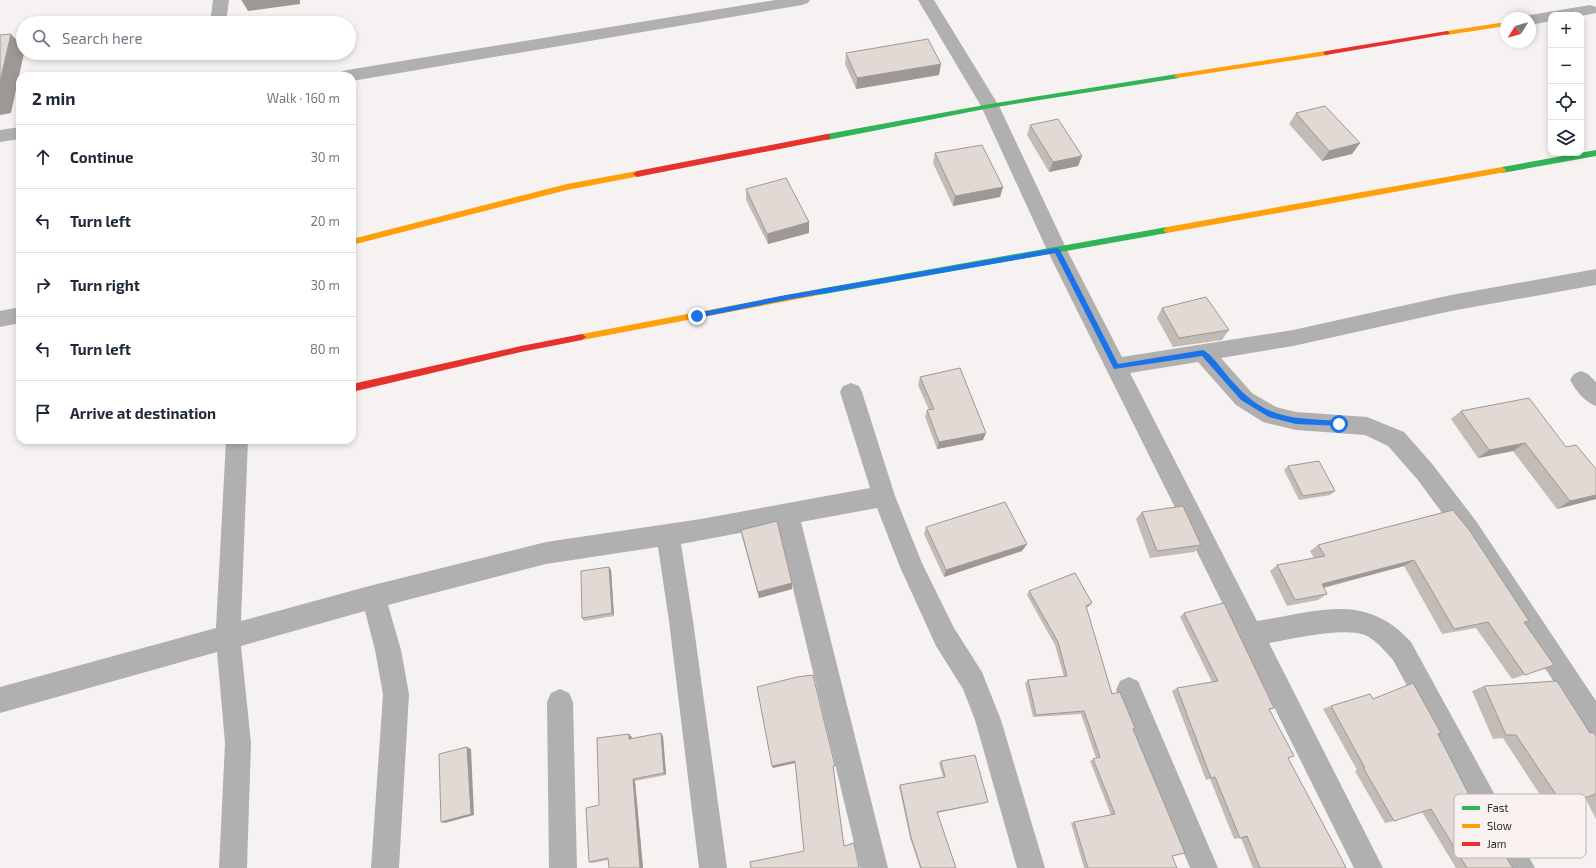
<!DOCTYPE html>
<meta charset="utf-8">
<style>
body{margin:0;font-family:"Exo 2",sans-serif;background:#f6f6f7;color:#1f2937}
.controls{position:absolute;right:12px;top:12px;display:grid;overflow:hidden;border-radius:8px;box-shadow:0 2px 6px #0003}
.controls button{width:36px;height:36px;display:grid;place-items:center;padding:0;border:0;border-bottom:1px solid #e0e1e3;background:#fff;color:#1f2937;font:20px sans-serif}
.compass{position:absolute;left:1500px;top:12px;width:36px;height:36px;border-radius:50%;background:#fff;box-shadow:0 2px 6px #0003;rotate:233deg}
.stop{position:absolute;width:12px;height:12px;margin:-9px;border:3px solid #1a73e8;border-radius:50%;background:#fff}
.stop.end{background:#1a73e8;border-color:#fff;box-shadow:0 1px 4px #0008}
.list{margin:0;padding:0;list-style:none}
h2{display:flex;justify-content:space-between;align-items:center;height:52px;margin:0;padding:0 16px;font-size:17px}
h2 small{font-size:13px;font-weight:400;color:#747a83}
.list li{display:grid;grid-template-columns:26px 1fr auto;gap:12px;align-items:center;box-sizing:border-box;height:64px;padding:0 16px;border-top:1px solid #e0e1e3}
.list b{display:block;font-size:15px;white-space:nowrap}
.list em{font-size:13px;font-style:normal;color:#747a83}
.icon{flex:none;width:22px;height:22px;fill:none;stroke:currentColor;stroke-width:2;stroke-linecap:round;stroke-linejoin:round}
.map{position:relative;flex:none;width:1596px;height:868px;overflow:hidden}
.search{position:absolute;background:#fff;box-shadow:0 2px 6px #0003;left:16px;top:16px;width:340px;height:44px;display:flex;align-items:center;gap:10px;box-sizing:border-box;padding:0 14px;border-radius:22px;color:#747a83;font-size:15px}
.panel{position:absolute;background:#fff;box-shadow:0 2px 6px #0003;left:16px;top:72px;width:340px;height:372px;border-radius:12px}
.map>svg:first-child{display:block}
</style>
<div class="map">
<svg width="1596" height="868" viewBox="0 0 1596 868">
<rect width="100%" height="100%" fill="#f6f2f2"/>
<g fill="none" stroke-linecap="round" stroke-linejoin="round">
<path fill="#b0b0b0" fill-rule="evenodd" d="M213,0H229L226,23H210Z
M775,0H810L808,3L802,5L352,81V76H339L341,72L347,70Z
M918,0H934L999,106L1067,250L1122,357L1293,330L1451,295L1596,269V285L1451,311L1293,346L1221,358L1252,393L1276,407L1296,412L1367,417L1404,432L1433,465L1476,521L1596,701V737L1587,733L1460,537L1417,479L1388,446L1365,435L1296,430L1263,422L1236,405L1198,362L1130,373L1257,621C1316,612 1365,591 1411,642L1535,868H1506L1393,660C1385,651 1376,640 1365,635C1343,627 1292,639 1269,643L1383,868H1354L1047,250L981,106Z
M1590,5L1596,7V13L1581,16V15H1551V21L1530,25V18H1523L1530,15Z
M20,127V139L0,142V130Z
M20,307V323L0,327V311Z
M1581,371L1588,374L1596,382V406C1585,402 1576,391 1570,380L1574,374Z
M851,383L859,386L862,392L895,496L922,563L954,628L982,672L1001,720L1045,868H1017L975,720L963,689L936,646L900,567L877,508L801,522L888,868H860L778,526L681,544L693,621L727,868H699L669,621L658,547L546,564L388,605L401,650L409,694L399,868H371L383,694L375,650L365,611L241,646L251,743L247,868H219L225,743L217,652L0,713V687L216,628L226,440H248L241,621L373,585L546,542L701,519L870,488L840,392L843,386Z
M1129,677L1138,681L1218,868H1190L1116,690L1120,681Z
M560,689L569,693L573,702L577,868H549L547,702L551,693Z"/>
<path fill="#30b455" fill-rule="evenodd" d="M1177,74H1179V78L990,108L827,140L823,137L827,134L990,104Z
M1596,150V156L1502,173L1498,170L1502,167Z
M1167,227L1171,230L1167,233L819,295L815,292L819,289Z"/>
<path fill="#ff9f0a" fill-rule="evenodd" d="M1506,22V26L1447,35L1444,33L1447,31Z
M1326,51L1329,53L1328,55L1177,78L1174,76L1177,74Z
M1502,167L1506,170L1505,172L1167,233L1163,230L1167,227Z
M637,171L641,174L640,176L567,190L352,245V239L567,184Z
M819,289L823,292L819,295L582,340L578,337L582,334Z"/>
<path fill="#e5322d" fill-rule="evenodd" d="M1447,31L1450,33L1449,34L1326,55L1323,53L1326,51Z
M827,134L830,135V139L637,177L633,174L637,171Z
M582,334L586,337L582,340L521,352L352,392V384L521,346Z"/>
</g>
<path fill="#c2bbb6" d="M846,53L939,75L856,89L845,64Z
M1296,113L1360,143L1352,154L1322,161L1289,124Z
M1030,125L1082,156L1078,166L1049,172L1027,135Z
M935,153L1003,187L1000,197L953,206L933,163Z
M746,189L809,222V233L768,244L746,200Z
M1162,308L1229,330L1222,340L1173,347L1157,318Z
M920,377L983,440L937,449L925,417L927,410H929L918,385Z
M1461,411L1566,447L1596,499L1557,509L1513,451L1478,458L1451,419Z
M1288,466L1335,491L1330,495L1299,500L1284,470Z
M1453,510L1529,621L1525,623L1554,665L1512,679L1476,628L1442,634L1404,566L1324,588L1327,594L1318,600L1287,606L1270,571L1277,565L1314,558L1310,551L1318,545Z
M1142,512L1201,545L1194,552L1150,558L1136,519Z
M926,527L1022,551L944,577L924,534Z
M741,530L792,589L759,598L742,537Z
M609,567L611,570L614,616L584,621L582,618Z
M1029,591L1089,606L1086,608L1112,694L1135,728L1134,729L1172,856L1177,868H1084L1071,823L1074,822L1111,815L1090,761L1096,758L1081,714L1033,717L1025,683L1028,680L1064,677L1055,645L1027,595Z
M1184,613L1274,708L1270,710L1288,759L1346,868H1253L1241,838L1234,839L1210,779L1206,780L1172,691L1177,688L1212,682L1180,617Z
M1484,686L1590,733L1596,736V819L1585,798L1563,805L1548,807L1503,738L1493,739L1472,691Z
M1373,699L1438,734L1482,820L1513,868H1456L1422,812L1394,821L1385,823L1355,771L1357,770L1323,709L1331,706Z
M663,736L666,775L635,781L643,868H609L608,860L592,863L589,862L599,805L632,737V739Z
M941,761L988,802L986,803L937,813L956,868H920L910,838L899,787L900,785L943,777L939,763Z"/>
<path fill="#9e9894" d="M252,0H300V4L248,11L242,1Z
M11,34L23,47V53H24L11,113L0,115V82Z
M941,64L939,75L856,89L857,78Z
M1360,143L1352,154L1322,161L1329,151Z
M1082,156L1078,166L1049,172L1053,162Z
M1003,187L1000,197L953,206L955,196Z
M809,222V233L768,244L767,234Z
M986,433L983,440L937,449L939,442Z
M1525,443L1513,451L1478,458L1489,450Z
M1596,495V499L1557,509L1570,501Z
M1027,544L1022,551L944,577L946,570Z
M1414,560L1404,566L1313,590L1322,584Z
M609,567L611,570L614,616L612,613Z
M792,583V589L759,598L758,592Z
M1092,603L1089,606L1082,609L1086,606Z
M661,733L663,736L666,775L664,773Z
M629,734L632,737V742L629,739Z
M467,747L471,749L474,815L445,823L441,822Z
M795,761V763L773,768L772,766Z
M633,779L635,781L643,868H640Z"/>
<path fill="#e2d9d4" stroke="#9e9894" d="M242,0H252L242,1Z
M11,34L0,82V35Z
M928,39L941,64L857,78L846,53Z
M1325,106L1360,143L1329,151L1296,113Z
M1058,119L1082,156L1053,162L1030,125Z
M982,145L1003,187L955,196L935,153Z
M786,178L809,222L767,234L746,189Z
M1206,297L1229,330L1179,338L1162,308Z
M960,368L986,433L939,442L927,410L934,409L920,377Z
M1529,398L1566,447L1576,445L1596,469V495L1570,501L1525,443L1489,450L1461,411Z
M1319,461L1335,491L1303,496L1288,466Z
M1005,502L1027,544L946,570L926,527Z
M1183,506L1201,545L1157,551L1142,512Z
M1453,510L1470,531L1529,621L1524,622L1554,665L1525,675L1488,622L1454,629L1414,560L1322,584L1327,594L1295,600L1277,565L1325,556L1318,545Z
M777,521L792,583L758,592L741,530Z
M609,567L612,613L582,618L581,571Z
M1075,573L1092,603L1086,606L1112,694L1120,692L1135,728L1133,729L1185,853L1172,856L1177,868H1088L1074,822L1115,814L1093,759L1100,757L1084,711L1036,715L1028,680L1067,676L1058,642L1029,591Z
M1224,603L1274,708L1269,709L1294,756L1288,758L1338,852L1346,868H1260L1247,836L1240,838L1215,777L1211,778L1177,688L1218,681L1184,613Z
M813,675L835,766H833L844,846L854,843L859,868H751L750,862L804,851L795,761L772,766L757,687L797,677Z
M1557,681L1590,733L1593,732L1596,736V794L1563,805L1516,735H1506L1484,686Z
M1413,683L1441,733L1438,734L1482,820L1513,868H1467L1431,809L1394,821L1364,769L1365,768L1331,706L1370,694L1373,699Z
M661,733L664,773L633,779L640,868H609L608,858L589,862L586,808L599,805L597,738L629,734V739Z
M467,747L471,814L441,822L439,754Z
M975,755L988,802L937,812L956,868H921L911,837L900,785L945,777L941,761Z"/>
<path fill="#1a73e8" d="M1057,248L1060,250L1118,364L1203,350C1213,355 1225,374 1233,382C1266,420 1292,418 1339,421L1341,422V426L1296,424L1269,417L1241,400L1202,356L1114,369L1055,253L786,300L697,318L694,316L697,313L786,295Z"/>
<rect x="1454" y="794" width="132" height="64" rx="6" fill="#f8f1f0" stroke="#bcb6b5" stroke-width="1"/>
<rect x="1462" y="806" width="18" height="4" fill="#30b455"/>
<rect x="1462" y="824" width="18" height="4" fill="#ff9f0a"/>
<rect x="1462" y="842" width="18" height="4" fill="#e5322d"/>
<g font-size="11" fill="#2f2d2c">
<text x="1487" y="812">Fast</text>
<text x="1487" y="830">Slow</text>
<text x="1487" y="848">Jam</text>
</g>
</svg>
<div class="controls">
<button>+</button>
<button>−</button>
<button><svg class="icon" aria-label="locate" viewBox="0 0 24 24"><circle cx="12" cy="12" r="6"/><path d="M12 2v4M12 18v4M2 12h4M18 12h4"/></svg></button>
<button><svg class="icon" aria-label="layers" viewBox="0 0 24 24"><path d="M12 4l9 5-9 5-9-5zM3 14l9 5 9-5"/></svg></button>
</div>
<svg class="compass" viewBox="-18 -18 36 36"><path d="M0-13l5 13h-10z" fill="#e53935"/><path d="M0 13l5-13h-10z" fill="#747a83"/></svg>
<div class="stop" style="left:1339px;top:424px"></div>
<div class="stop end" style="left:697px;top:316px"></div>
<div class="search"><svg class="icon" aria-label="search" viewBox="0 0 24 24"><circle cx="10" cy="10" r="6"/><path d="M15 15l6 6"/></svg>Search here</div>
<section class="panel">
<h2>2 min<small>Walk · 160 m</small></h2>
<ul class="list">
<li><svg class="icon" aria-label="ahead" viewBox="0 0 24 24"><path d="M12 20V5M6 11l6-6 6 6"/></svg><div><b>Continue</b></div><em>30 m</em></li>
<li><svg class="icon" aria-label="left" viewBox="0 0 24 24"><path d="M17 20v-9H6M10 6l-5 5 5 5"/></svg><div><b>Turn left</b></div><em>20 m</em></li>
<li><svg class="icon" aria-label="right" viewBox="0 0 24 24"><path d="M7 20v-9h11M14 6l5 5-5 5"/></svg><div><b>Turn right</b></div><em>30 m</em></li>
<li><svg class="icon" aria-label="left" viewBox="0 0 24 24"><path d="M17 20v-9H6M10 6l-5 5 5 5"/></svg><div><b>Turn left</b></div><em>80 m</em></li>
<li><svg class="icon" aria-label="arrive" viewBox="0 0 24 24"><path d="M6 21V4h12l-3 4 3 4H6"/></svg><div><b>Arrive at destination</b></div></li>
</ul>
</section>
</div>
